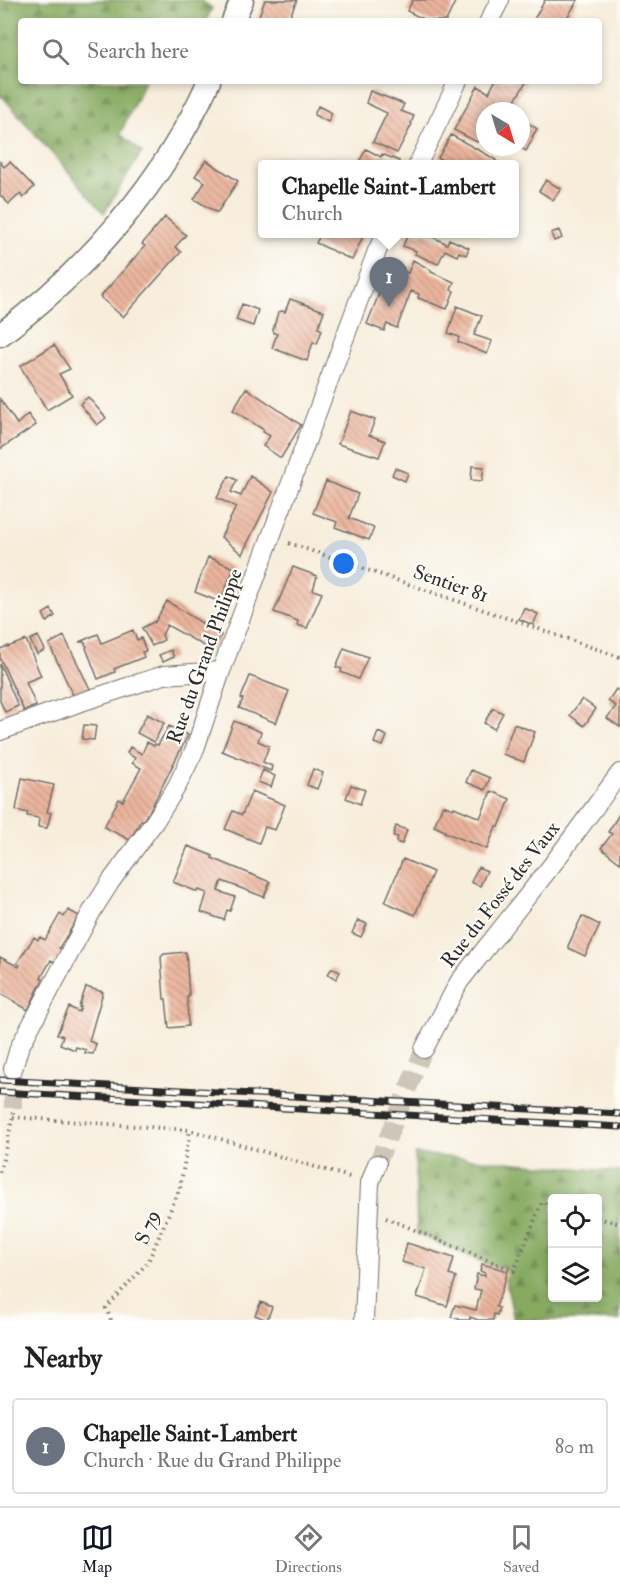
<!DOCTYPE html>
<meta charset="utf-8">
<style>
body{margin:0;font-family:"IM FELL Double Pica",serif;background:#f2f2f2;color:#202124}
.controls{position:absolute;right:18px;bottom:18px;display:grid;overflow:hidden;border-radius:6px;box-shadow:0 3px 9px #0003}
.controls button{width:54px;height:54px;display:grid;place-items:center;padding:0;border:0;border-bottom:2px solid #e0e0e0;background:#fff;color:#202124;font:30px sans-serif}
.compass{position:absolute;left:476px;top:102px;width:54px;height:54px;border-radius:50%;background:#fff;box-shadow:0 3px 9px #0003;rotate:142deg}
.you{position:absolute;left:344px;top:564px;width:21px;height:21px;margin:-15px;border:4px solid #fff;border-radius:50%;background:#1a73e8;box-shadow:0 0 0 9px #1a73e833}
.badge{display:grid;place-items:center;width:39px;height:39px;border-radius:50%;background:#111827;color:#fff;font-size:20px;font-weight:700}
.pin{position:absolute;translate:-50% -50px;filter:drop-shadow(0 2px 3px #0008)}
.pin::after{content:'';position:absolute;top:32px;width:21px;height:18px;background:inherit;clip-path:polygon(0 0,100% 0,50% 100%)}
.popup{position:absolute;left:258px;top:160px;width:261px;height:78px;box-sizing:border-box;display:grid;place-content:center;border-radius:6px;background:#fff;filter:drop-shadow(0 2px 4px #0005);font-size:20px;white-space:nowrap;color:#757577}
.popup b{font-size:22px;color:#202124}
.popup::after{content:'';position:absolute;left:50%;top:100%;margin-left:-12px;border:12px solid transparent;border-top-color:#fff}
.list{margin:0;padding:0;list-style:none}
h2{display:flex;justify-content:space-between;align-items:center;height:78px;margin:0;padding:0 24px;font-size:26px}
h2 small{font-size:20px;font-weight:400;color:#757577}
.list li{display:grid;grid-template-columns:39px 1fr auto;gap:18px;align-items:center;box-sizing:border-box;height:96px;margin:0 12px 12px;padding:0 12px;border:2px solid #e0e0e0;border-radius:6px}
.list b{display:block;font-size:22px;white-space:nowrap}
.list p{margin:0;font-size:20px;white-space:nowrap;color:#757577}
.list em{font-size:20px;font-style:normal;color:#757577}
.icon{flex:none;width:33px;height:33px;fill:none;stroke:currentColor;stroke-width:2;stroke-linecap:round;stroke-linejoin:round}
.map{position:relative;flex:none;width:620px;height:1320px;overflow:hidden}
.search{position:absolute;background:#fff;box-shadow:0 3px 9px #0003;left:18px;right:18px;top:18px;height:66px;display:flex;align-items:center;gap:15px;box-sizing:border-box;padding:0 21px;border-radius:6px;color:#757577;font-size:22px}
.sheet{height:186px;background:#fff}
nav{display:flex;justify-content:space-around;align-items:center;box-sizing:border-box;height:84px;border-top:2px solid #e0e0e0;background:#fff;font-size:16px;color:#757577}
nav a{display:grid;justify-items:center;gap:3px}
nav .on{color:#111827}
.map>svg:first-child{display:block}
</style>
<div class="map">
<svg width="620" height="1320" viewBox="0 0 620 1320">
<defs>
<pattern id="forest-firs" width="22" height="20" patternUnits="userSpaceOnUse" patternTransform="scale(1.5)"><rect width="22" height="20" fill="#86aa60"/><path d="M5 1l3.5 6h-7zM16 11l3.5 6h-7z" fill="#6e8b4f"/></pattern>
<pattern id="building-back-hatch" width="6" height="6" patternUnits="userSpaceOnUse" patternTransform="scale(1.5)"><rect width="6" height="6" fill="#ecb59d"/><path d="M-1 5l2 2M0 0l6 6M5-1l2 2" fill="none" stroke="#bf9380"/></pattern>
</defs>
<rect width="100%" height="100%" fill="#fdfcf7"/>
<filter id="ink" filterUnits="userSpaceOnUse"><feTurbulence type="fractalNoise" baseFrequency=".0167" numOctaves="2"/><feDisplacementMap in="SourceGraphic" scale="12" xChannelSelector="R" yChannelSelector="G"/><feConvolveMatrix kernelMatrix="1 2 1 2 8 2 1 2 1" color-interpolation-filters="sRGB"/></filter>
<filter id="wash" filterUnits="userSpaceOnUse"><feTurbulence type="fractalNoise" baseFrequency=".008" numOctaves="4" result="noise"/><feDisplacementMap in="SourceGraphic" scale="24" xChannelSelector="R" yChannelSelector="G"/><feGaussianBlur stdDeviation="1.35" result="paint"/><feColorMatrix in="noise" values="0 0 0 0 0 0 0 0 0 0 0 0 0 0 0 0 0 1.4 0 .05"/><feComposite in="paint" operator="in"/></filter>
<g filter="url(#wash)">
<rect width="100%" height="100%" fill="#f7eddb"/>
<path fill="url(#forest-firs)" stroke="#586a46" stroke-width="1.5" fill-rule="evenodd" d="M0,0H200L212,8L206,21H21V81H145L120,134L142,152L104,213L2,96L0,97Z
M415,1154L620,1172V1320H514L504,1271L417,1234ZM552,1198H598V1298H552Z"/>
<g id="blocks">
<path fill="url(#building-back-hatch)" d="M265,0H297L288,21H257Z
M413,0H456L446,21H427L407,11Z
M545,0H578L565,21H533Z
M495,81H527L512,105L509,103L505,111H485V128L477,142L454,130L478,86L489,93Z
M370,91L404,104L401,111L414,116L411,123L412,124L397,153L373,142L387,113L366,103Z
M318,106L332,113L328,122L314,115Z
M521,118L537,129L532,137L533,138L526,151L521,148Z
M451,135L486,154L496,160L494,164H450L438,158Z
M366,149L381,157L382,154L399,161L398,164H358Z
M206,160L238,181L217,213L194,199L205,182L195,176Z
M0,162L4,167L10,162L34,187L23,198L20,194L9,204L0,195Z
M546,180L561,189L553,200L539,191Z
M165,217L186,235L175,247L181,252L123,317L100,297L145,246L142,244Z
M559,230L562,238L554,241L551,233Z
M321,234H364L352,260L316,243Z
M408,234H427L447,244L449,239L469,248L466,255L459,252L457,256L445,250L438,264L415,254L416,251L403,246Z
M413,260L431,270V272L454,282L451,290L454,291L447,309L418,298L419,294L411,291L397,328L387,324L384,331L367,324L390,266L408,273Z
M290,299L324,311L318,328L322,330L317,344L313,342L307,361L272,348L277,334L274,333L273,330L278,312L282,311L285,312Z
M242,304L258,310L253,326L236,320Z
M457,306L482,316L474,335L492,341L487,354L458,342L459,337L448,333Z
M54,345L70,369L59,374L72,395L47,410L20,366Z
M246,388L301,425L281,458L263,446L270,436L263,432L264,430L233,410Z
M88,397L106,418L97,425L80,404Z
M0,399L17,424L28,414L36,425L0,449Z
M351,411L375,420L369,435L385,441L379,457L338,444Z
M472,466L484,467L482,481L471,480Z
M395,468L408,473L405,481L392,475Z
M229,476L237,480L231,492L241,496L250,476L273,492L242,554L221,537L236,507L217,498Z
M326,481L358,494L349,518L374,528L369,540L335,527L337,522L313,513Z
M208,557L234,568L220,602L195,592Z
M293,567L317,576L313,590L322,593L307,628L297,625L298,621L274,612Z
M167,601L221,635L213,651L167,625L162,635L164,640L152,646L142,628L155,621V622Z
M524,608L538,614L533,625L519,619Z
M51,609L55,616L47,622L43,614Z
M133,630L137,640L141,638L146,651L142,652L144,657L114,669L115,672L98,679L86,648L87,647L84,642H79L98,634L102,643Z
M38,636L45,650L37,654L30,640Z
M64,636L90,689L74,697L49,644Z
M26,640L41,676L26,682L36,706L24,711L0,658V649L8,646V647Z
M344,648L368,657L358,679L341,672L342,669L336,667Z
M171,650L174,657L163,662L159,655Z
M0,664L18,706L5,712L0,701Z
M250,676L289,691L276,723L239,708L243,699L241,698Z
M616,689L620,692V727L607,718L616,706L608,701Z
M582,699L596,709L584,726L570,715Z
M493,708L503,713L494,729L484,723Z
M147,714L164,723L154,742L137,733Z
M234,721L261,732L258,741L269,746L263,762L272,766L271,771L222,751Z
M514,724L535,732L524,762L503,754Z
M84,725L96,726L94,740L82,739Z
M169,726L188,735L148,814H147L143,821L141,820L130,840L104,827L119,799L123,801L141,768L132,763L135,758L127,753L130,747L142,754L147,742L154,746L155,744L158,745Z
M378,732L387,736L383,746L374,743Z
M313,769L323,773L317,789L307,785Z
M263,770L275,776L271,787L258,782Z
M471,770L490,778L485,790L466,782Z
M22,778L54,785L47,812L51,813L47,828L38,827L39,818L27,816L28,813L16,810Z
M351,785L365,790L360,804L346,798Z
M252,791L285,805L275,830L265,827L259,843L225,829L233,811L242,815Z
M491,791L510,799L499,827L496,826L487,849L444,832L445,831L434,826L443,805L453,809L454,807L480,818Z
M620,813V863L601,848L612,834L608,832Z
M396,826L407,830L402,844L396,842L398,837L393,836Z
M188,846L213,856L212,858L270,882L264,897L222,881L218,891L235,897L230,911L227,910L224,920L201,912L207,893L199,890L198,892L173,882Z
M403,859L433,872L415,915L385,902Z
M478,867L487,871L480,886L471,882Z
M68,910L79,916L59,948L64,950L56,963L51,960L41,978L43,979L28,1010L0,993V957L19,967L20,965L17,963L34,937L38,940L40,937L45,940L60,914L64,917Z
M582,916L600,925L585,956L568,948V946Z
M358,920L367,924L361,937L352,933Z
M186,952L189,997H187L188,1026L169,1028L166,999H164L161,957L164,954Z
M332,968L340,972L336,979L328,974Z
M86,987L103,992L89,1041L96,1044L93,1054L85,1053L86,1050L76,1047L75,1050L60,1044L63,1036L57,1034L69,1007L79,1012L81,1007H79Z
M407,1243L454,1258L449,1275L456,1277L447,1306L417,1297L426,1269L402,1262Z
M482,1264L508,1271L496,1307L499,1308L497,1315L494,1314L493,1320H478L470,1317V1320H459V1319L451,1317L455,1305L476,1310L481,1290L474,1289L477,1274L485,1276V1273L480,1271Z
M261,1302L272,1307L267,1320L255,1315Z"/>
</g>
</g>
<g filter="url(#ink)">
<use href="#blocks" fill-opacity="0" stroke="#726f69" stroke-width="1.5"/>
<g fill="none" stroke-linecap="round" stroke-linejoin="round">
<path stroke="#cec6b8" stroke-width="18" stroke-dasharray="18 9" stroke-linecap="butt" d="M13,1108V1069
M377,1164L424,1049"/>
<g stroke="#726f69" stroke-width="20">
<path id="minor" d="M489,21L500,0
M418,164L458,81
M0,731L75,704L164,675L221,671
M424,1049L459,982L552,865L620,773
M13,1069L19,1048L92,911L111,881L155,821L177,786L195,749L221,671L377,251L385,234
M364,1320L370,1183L377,1164"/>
</g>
<g stroke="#726f69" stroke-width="25">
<path id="tertiary" d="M233,21L242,0
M0,335C88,269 164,182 209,81"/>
</g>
<path stroke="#726f69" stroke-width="4" stroke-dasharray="1.5 4.5" stroke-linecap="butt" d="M289,543L620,657
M13,1117L190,1130L353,1178
M0,1172L13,1117V1108
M386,1218L514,1271L542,1202L552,1205
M598,1218L620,1224
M111,1320L106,1308L148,1262L180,1188L190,1130"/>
<use href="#minor" stroke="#fff" stroke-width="18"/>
<use href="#tertiary" stroke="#fff" stroke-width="22"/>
<g stroke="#2b2b2b" stroke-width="7">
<path id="rail" d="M0,1080L620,1114
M0,1092L620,1127"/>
</g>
<use href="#rail" stroke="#fdfcf7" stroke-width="4.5" stroke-dasharray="14" stroke-linecap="butt"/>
</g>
</g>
<g text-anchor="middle" stroke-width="4.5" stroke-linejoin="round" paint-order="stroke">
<g font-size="20" fill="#2b2b2b" stroke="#fdfcf7">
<text transform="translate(451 583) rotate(19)" y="7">Sentier 81</text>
<text transform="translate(204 656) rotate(-70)" y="7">Rue du Grand Philippe</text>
<text transform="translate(500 894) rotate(-52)" y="7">Rue du Fossé des Vaux</text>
<text transform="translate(147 1227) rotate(-67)" y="7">S 79</text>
</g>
</g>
</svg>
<div class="controls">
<button><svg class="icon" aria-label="locate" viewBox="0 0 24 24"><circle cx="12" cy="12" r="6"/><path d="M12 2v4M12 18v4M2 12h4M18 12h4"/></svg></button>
<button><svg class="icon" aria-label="layers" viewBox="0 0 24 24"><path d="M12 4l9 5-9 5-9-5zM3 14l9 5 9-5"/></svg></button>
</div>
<svg class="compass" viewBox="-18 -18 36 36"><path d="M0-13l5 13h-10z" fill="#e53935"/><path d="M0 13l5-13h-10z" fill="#757577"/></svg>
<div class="you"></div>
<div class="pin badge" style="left:389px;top:307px;background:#6b7280">1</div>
<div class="popup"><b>Chapelle Saint-Lambert</b>Church</div>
<div class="search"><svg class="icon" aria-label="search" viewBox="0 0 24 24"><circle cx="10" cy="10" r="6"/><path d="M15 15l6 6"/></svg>Search here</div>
</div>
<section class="sheet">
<h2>Nearby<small></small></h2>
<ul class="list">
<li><span class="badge" style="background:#6b7280">1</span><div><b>Chapelle Saint-Lambert</b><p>Church · Rue du Grand Philippe</p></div><em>80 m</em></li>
</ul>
</section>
<nav>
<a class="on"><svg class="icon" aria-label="map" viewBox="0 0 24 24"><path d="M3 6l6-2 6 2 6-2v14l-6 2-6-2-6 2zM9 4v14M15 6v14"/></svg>Map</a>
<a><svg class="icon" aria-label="directions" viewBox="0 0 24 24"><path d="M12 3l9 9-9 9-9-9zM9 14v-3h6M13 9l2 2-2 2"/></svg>Directions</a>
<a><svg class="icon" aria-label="saved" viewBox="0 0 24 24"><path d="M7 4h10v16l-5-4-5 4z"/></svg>Saved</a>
</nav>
